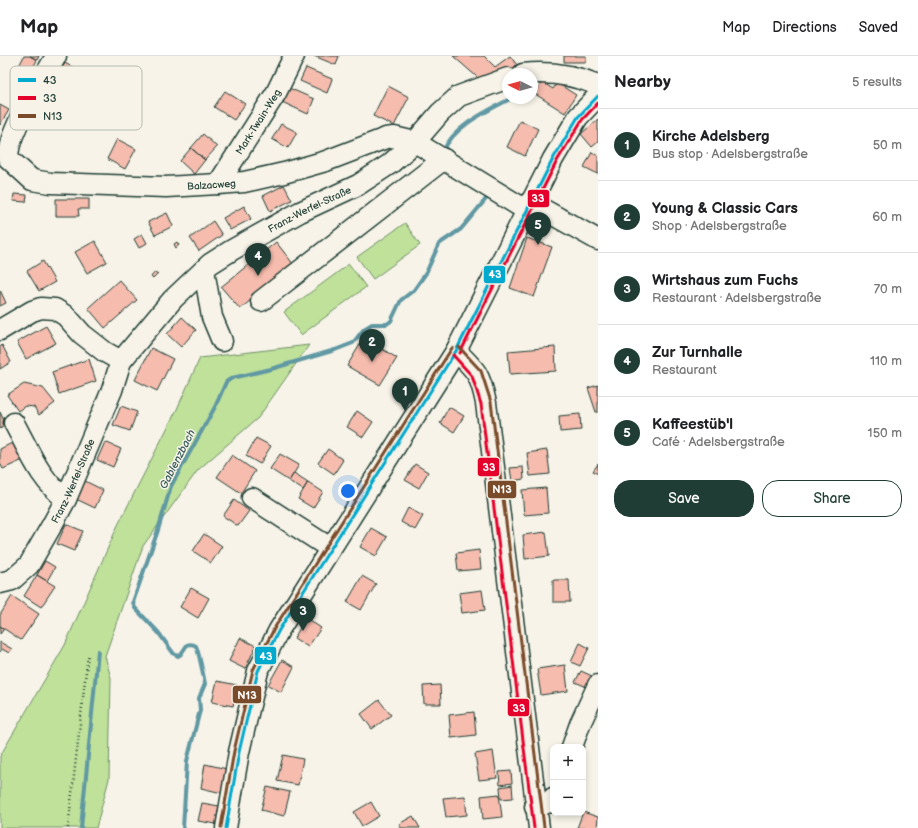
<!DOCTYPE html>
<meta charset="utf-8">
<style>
body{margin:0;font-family:"Balsamiq Sans",sans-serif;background:#f6f6f6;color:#202124}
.controls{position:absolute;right:12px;bottom:12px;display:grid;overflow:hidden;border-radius:8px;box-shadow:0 2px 6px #0003}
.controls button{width:36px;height:36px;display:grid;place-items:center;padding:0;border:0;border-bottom:1px solid #e0e0e0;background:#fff;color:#202124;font:20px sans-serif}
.compass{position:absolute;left:502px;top:12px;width:36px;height:36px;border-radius:50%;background:#fff;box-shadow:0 2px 6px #0003;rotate:275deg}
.you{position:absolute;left:348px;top:435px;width:14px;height:14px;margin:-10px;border:3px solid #fff;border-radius:50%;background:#1a73e8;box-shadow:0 0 0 6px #1a73e833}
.badge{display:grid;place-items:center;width:26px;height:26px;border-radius:50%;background:#1f3d34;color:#fff;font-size:13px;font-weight:700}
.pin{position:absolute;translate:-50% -33px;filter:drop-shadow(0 1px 2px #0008)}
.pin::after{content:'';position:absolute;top:21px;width:14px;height:12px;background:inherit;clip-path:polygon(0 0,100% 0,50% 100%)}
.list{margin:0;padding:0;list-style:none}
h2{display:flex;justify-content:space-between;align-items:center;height:52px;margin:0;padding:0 16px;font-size:17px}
h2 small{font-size:13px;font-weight:400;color:#757577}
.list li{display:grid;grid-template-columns:26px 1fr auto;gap:12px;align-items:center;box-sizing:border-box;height:72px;padding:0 16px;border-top:1px solid #e0e0e0}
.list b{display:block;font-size:15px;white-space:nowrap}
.list p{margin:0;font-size:13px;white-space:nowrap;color:#757577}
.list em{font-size:13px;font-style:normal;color:#757577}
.actions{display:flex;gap:8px;padding:12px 16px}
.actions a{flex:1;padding:9px 0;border:1px solid #1f3d34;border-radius:16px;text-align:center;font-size:14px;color:#1f3d34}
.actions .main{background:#1f3d34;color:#fff}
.map{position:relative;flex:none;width:598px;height:772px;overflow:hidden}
header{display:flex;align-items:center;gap:24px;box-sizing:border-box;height:56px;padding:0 20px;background:#fff;border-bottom:1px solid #e0e0e0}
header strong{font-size:19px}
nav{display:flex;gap:22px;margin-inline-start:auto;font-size:14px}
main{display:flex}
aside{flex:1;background:#fff}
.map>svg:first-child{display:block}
</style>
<header>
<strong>Map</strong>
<nav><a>Map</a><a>Directions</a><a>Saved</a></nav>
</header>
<main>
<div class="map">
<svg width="598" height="772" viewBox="0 0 598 772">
<rect width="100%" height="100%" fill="#f7f3e8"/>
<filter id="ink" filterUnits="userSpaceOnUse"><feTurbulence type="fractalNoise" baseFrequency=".025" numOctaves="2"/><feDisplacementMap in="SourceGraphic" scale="8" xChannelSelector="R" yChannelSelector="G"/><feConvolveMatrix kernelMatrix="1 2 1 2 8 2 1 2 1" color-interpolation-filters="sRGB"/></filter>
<g filter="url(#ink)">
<path fill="#bfe19a" stroke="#6f8f67" d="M405,167L420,189L373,223L357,201Z
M349,208L366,231L301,279L284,256Z
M309,289L258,362L198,414L143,490L105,600L111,622L109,723L96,772H0V700L65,589L118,469L177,353L200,302Z"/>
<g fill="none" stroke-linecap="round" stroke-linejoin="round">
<path stroke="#6098a3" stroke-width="4" d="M443,96C453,70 489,54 512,42
M81,772L98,595
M183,772L187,705L200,654L199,642L205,628C204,622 198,593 196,590C193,588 190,588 187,589L181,598L178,600L174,598L158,576L135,552L133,546L158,474L171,430L215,351L226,326L232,322L271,313L335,294L353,287L364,273L372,268H387L391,265L401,244L414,234L426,217L439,188L461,173L486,143"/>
</g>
<path fill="#f6bcae" stroke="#1f3d34" d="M24,0H30L37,4L30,18L18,12Z
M30,0H39L37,4Z
M314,0H339L336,9Z
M453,0H484L495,11L510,0L517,9L503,20L485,28Z
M564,0H586V6H564Z
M65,7L79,15L70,30L56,23Z
M306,12L332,23L327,37L300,25Z
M542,26L553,33L557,27L576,39L565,57L535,38Z
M388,30L409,41L394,70L373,60Z
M289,32L314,43L308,58L282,46Z
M225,35L245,48L234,64L214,51Z
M0,49L9,54L0,69Z
M598,63V86L592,91L581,78Z
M520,64L538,73L525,100L507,91Z
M281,68L297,76L288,92L272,83Z
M203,78L217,91L205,104L191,92Z
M117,83L136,93L125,113L107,103Z
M191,92L205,104L194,118L180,105Z
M592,96L598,100V118L584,111Z
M284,129L292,144L270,155L263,140Z
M14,138L27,139L26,146L13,145Z
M56,143H89V153H78L79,160H56Z
M244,150L251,163L230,174L223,162Z
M167,157L173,170L155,179L148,166Z
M213,165L222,179L199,195L190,182Z
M142,178L147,187L139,192L134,183Z
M527,182L552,191L534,241L510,232Z
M95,185L107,206L87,217L75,196Z
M177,186L179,189L176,192L174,188Z
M276,186L294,209L240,253L221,231Z
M43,205L55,226L39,235L27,215Z
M155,216L158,218L153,223L151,221Z
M119,224L137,244L105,272L88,252Z
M0,234L6,247L0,250Z
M182,261L196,274L181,291L167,278Z
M46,270L56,287L26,303L17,286Z
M364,282L397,302L380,329L347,310Z
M2,289L11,306L0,313V291Z
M555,291L556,315L510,318L508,295Z
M151,292L173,303L157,335L135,324Z
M89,303L96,325L59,338L52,316Z
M24,328L43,332L55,347L39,359L34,351L25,350L18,355L7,339Z
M598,329V356H596L588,332Z
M121,350L137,356L130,375L113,369Z
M449,351L464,360L454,376L440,367Z
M357,355L373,366L363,381L347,371Z
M0,356L6,369L0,373Z
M580,358L581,374L560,376L559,360Z
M256,382L271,390L260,408L246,400Z
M14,386L23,404L3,413L0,407V393Z
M105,386L121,393L113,411L97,404Z
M328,393L343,404L334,418L318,407Z
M547,394L550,418L530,420L527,397Z
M280,398L299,409L289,425L270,413Z
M232,399L255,415L241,437L217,421Z
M415,408L428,416L419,432L405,424Z
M598,408V418L593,415Z
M523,411L524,423L512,425L510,412Z
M294,417L308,426L303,434L289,425Z
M85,425L103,434L95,452L76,443Z
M308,426L323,436L313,452L298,443Z
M546,432L548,457L524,459L522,434Z
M234,444L249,455L238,470L223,460Z
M408,452L423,460L415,474L401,466Z
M66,468L83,475L74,495L57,488Z
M371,472L387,481L376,500L360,491Z
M546,476L549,500L525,503L523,479Z
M204,478L222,490L211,507L193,495Z
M479,494L481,513L458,515L456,497Z
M45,505L55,511L47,525L37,519Z
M37,519L55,530L41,551L24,540Z
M362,520L376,528L361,554L347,546Z
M553,524H569L570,546H553Z
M191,532L209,542L198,562L180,551Z
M482,534L485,554L462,557L459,537Z
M12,540L39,558L21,584L0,570V559Z
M306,562L321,572L308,591L294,582Z
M0,570L4,573L0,578Z
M240,582L256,590L245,613L229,605Z
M0,586L12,593L9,597L2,593L0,596Z
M580,587L589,592L580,610L571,606Z
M282,604L294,611L281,636L268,629Z
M565,609L568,635L541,639L537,613Z
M581,615L592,620L587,631L575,626Z
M217,625L237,629L233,650L212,646Z
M440,629L441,648H424L423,630Z
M379,644L391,659L372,673L361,658Z
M474,656L476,679L451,682L449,659Z
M493,695L497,722L479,724L475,698Z
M283,699L303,703L298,729L277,725Z
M205,708L227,713L222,737L201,732Z
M511,715L512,727L500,729L499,716Z
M512,729L513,742L501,743L500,731Z
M267,731L290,736L284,760L261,754Z
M499,738L502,761L483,763L481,740Z
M465,740L467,759L446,761L443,742Z
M371,746L379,760L362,770L354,756Z
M202,747L219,750L216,768L198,765Z
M583,756L598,761L597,772H577Z
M413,760L420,772H401L399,768Z"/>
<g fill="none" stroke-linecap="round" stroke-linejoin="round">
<g stroke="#1f3d34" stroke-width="23">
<g id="minor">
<path id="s1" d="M56,0C42,26 8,74 8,102L32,124L51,127L166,131L218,128L244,126L284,117L326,105L386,82L394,81L415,86L526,154"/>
<path d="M523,18C549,15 574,19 598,29"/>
<path id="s2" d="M218,128L276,37L294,0"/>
<path d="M530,146L598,184"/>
<path d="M204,214L212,261L222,285"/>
<path d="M261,245L444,103"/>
<path id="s3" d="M0,274L32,255L41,252L55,253L66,260L82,278L105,296L121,305L173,243L210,208L232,194L300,156L358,129L390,108L415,86L440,57L459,40L508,22"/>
<path d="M456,295C477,315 480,318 486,347L539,772"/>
<path d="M14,367C29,394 40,425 66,443"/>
<path d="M252,442L330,492"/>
<path id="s4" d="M0,527L12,524L29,509L52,469L66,443L112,334L121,305"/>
<path d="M572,691L580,668L598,629"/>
<path d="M535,751L550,746L553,742"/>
<path d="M226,772L239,696L258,615L279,574L456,295L553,103L578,61L598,40"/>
</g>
</g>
<path stroke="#1f3d34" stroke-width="2.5" stroke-dasharray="1 3" stroke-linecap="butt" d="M68,772L88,598"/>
<use href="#minor" stroke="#f7f3e8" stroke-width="20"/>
<g stroke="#f7f3e8" stroke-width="6">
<path id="bus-1" d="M226,772L239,696L258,615L279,574L456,295L553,103L578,61L598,40"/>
</g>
<g stroke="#f7f3e8" stroke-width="6">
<path id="bus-2" d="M460,297L557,105L582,64L598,47
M453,299L472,320L481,348L534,772"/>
</g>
<g stroke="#f7f3e8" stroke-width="6">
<path id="bus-3" d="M459,291L481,315L491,346L544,771
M221,771L234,695L253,614L275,571L452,292"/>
</g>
<use href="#bus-1" stroke="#00a9ce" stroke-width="3"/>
<use href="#bus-2" stroke="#e4002b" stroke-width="3"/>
<use href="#bus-3" stroke="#7a4b2a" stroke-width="3"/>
</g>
</g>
<g text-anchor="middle" stroke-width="3" stroke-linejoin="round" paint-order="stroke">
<g font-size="10" fill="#1f3d34" stroke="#f7f3e8">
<text dy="4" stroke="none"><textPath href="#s2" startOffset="74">Mark-Twain-Weg</textPath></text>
<text dy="4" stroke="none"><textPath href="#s1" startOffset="326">Balzacweg</textPath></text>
<text dy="4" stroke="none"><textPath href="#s3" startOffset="391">Franz-Werfel-Straße</textPath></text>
<text dy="4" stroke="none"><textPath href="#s4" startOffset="130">Franz-Werfel-Straße</textPath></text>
</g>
<g font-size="11" font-style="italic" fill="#355b59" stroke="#f7f3e8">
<text transform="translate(177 403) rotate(-63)" y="4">Gablenzbach</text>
</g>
</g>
<rect x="10" y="10" width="132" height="64" rx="6" fill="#f7f3e8" stroke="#b6bcb2" stroke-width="1"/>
<rect x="18" y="22" width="18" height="4" fill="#00a9ce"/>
<rect x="18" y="40" width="18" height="4" fill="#e4002b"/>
<rect x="18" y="58" width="18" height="4" fill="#7a4b2a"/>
<g font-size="11" fill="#1f3d34">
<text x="43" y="28">43</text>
<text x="43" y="46">33</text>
<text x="43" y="64">N13</text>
</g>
<g stroke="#f7f3e8" stroke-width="1.5">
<rect x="527" y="133" width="23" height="19" rx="4" fill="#e4002b"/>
<rect x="483" y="209" width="23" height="19" rx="4" fill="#00a9ce"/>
<rect x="477" y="401" width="23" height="20" rx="4" fill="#e4002b"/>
<rect x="487" y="424" width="30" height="19" rx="4" fill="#7a4b2a"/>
<rect x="254" y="590" width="23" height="19" rx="4" fill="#00a9ce"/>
<rect x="232" y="629" width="30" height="19" rx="4" fill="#7a4b2a"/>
<rect x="507" y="642" width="23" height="19" rx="4" fill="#e4002b"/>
</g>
<g font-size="11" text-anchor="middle" font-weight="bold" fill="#fff">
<text x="538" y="146">33</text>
<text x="495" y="222">43</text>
<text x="489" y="415">33</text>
<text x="502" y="437">N13</text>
<text x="266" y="604">43</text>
<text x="247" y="643">N13</text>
<text x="519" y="656">33</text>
</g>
</svg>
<div class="controls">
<button>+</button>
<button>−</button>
</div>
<svg class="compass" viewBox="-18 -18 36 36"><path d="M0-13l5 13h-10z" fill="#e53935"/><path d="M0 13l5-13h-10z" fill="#757577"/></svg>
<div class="you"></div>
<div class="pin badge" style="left:405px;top:355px">1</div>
<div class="pin badge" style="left:372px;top:306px">2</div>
<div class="pin badge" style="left:303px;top:575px">3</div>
<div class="pin badge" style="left:258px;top:220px">4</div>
<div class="pin badge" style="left:538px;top:189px">5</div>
</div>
<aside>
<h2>Nearby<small>5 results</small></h2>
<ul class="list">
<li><span class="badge">1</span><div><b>Kirche Adelsberg</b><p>Bus stop · Adelsbergstraße</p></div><em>50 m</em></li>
<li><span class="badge">2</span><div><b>Young &amp; Classic Cars</b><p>Shop · Adelsbergstraße</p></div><em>60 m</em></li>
<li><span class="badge">3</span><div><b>Wirtshaus zum Fuchs</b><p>Restaurant · Adelsbergstraße</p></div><em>70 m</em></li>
<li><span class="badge">4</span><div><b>Zur Turnhalle</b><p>Restaurant</p></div><em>110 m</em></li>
<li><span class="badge">5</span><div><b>Kaffeestüb'l</b><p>Café · Adelsbergstraße</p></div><em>150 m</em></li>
</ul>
<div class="actions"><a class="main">Save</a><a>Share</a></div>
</aside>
</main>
